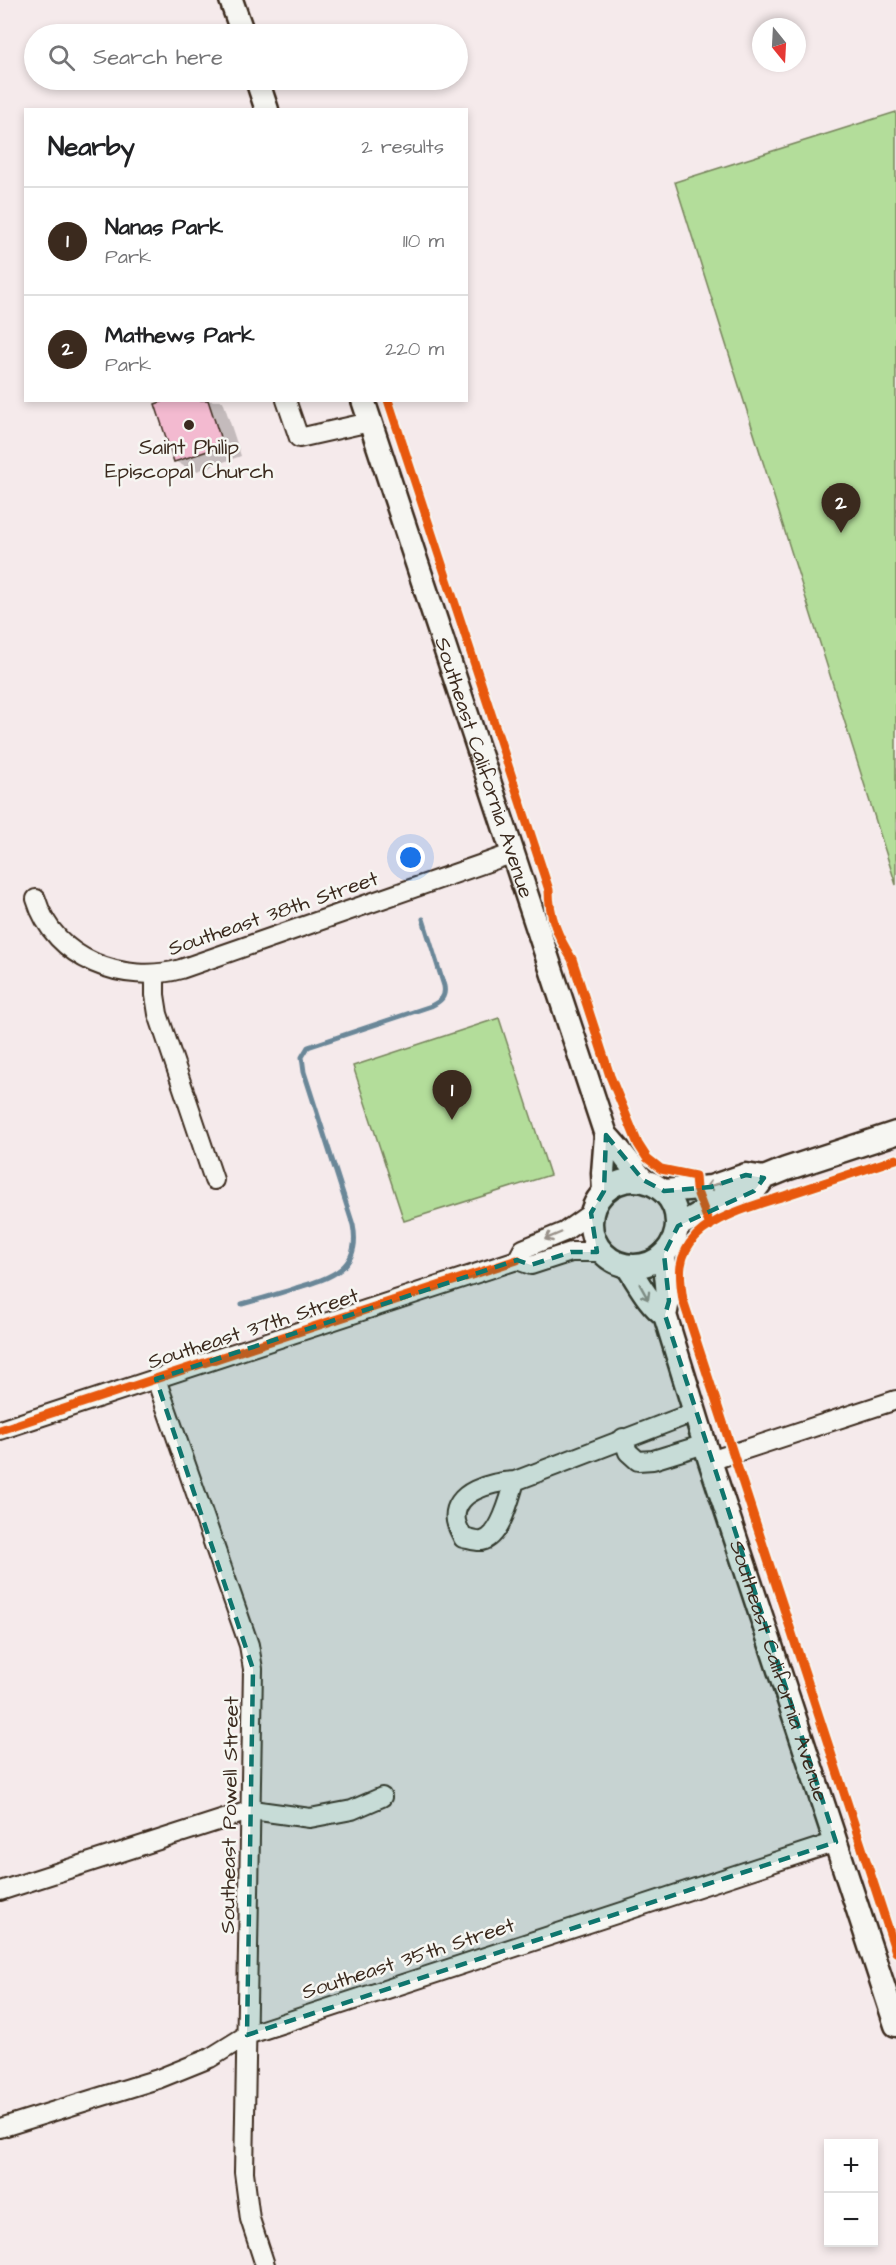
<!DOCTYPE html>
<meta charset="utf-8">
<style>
body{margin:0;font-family:"Architects Daughter",sans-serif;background:#f2f2f2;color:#202124}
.controls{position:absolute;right:18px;bottom:18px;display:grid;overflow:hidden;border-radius:0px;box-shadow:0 3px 9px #0003}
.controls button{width:54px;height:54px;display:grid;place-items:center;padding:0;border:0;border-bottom:2px solid #e0e0e0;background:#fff;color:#202124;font:30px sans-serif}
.compass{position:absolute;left:752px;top:18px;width:54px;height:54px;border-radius:50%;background:#fff;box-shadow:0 3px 9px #0003;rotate:162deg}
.you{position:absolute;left:411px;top:858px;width:21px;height:21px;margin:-15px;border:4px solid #fff;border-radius:50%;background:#1a73e8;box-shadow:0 0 0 9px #1a73e833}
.badge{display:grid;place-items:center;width:39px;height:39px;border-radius:50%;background:#3b2a1e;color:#fff;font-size:20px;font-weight:700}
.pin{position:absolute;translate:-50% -50px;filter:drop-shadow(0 2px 3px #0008)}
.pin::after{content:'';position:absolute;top:32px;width:21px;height:18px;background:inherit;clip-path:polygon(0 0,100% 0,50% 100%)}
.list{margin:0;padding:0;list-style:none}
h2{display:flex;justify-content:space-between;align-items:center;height:78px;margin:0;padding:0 24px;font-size:26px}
h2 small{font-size:20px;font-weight:400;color:#757577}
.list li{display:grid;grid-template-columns:39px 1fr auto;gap:18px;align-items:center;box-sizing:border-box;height:108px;padding:0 24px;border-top:2px solid #e0e0e0}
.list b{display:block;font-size:22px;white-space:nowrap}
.list p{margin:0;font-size:20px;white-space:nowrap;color:#757577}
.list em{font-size:20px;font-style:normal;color:#757577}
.icon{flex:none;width:33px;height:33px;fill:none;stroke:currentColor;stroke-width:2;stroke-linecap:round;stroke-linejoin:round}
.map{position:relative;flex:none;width:896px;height:2265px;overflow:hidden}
.search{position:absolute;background:#fff;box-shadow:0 3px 9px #0003;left:24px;top:24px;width:444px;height:66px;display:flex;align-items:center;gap:15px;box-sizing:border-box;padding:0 21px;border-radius:33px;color:#757577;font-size:22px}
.panel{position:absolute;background:#fff;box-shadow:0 3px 9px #0003;left:24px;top:108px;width:444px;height:294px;border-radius:0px}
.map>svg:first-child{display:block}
</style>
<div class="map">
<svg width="896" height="2265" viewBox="0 0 896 2265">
<rect width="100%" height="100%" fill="#f5eaeb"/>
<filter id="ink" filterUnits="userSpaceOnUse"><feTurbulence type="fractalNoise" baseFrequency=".0167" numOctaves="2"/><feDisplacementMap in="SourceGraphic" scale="12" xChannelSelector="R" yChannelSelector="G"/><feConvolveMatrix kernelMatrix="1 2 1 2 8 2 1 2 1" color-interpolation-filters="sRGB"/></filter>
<g filter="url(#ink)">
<path fill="#b3dd9a" stroke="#77845c" stroke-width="1.5" d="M896,112V885L675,182Z
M499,1018L550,1175L404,1221L353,1066Z"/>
<path fill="#0003" d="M172,400L223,401L241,456L194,472L175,461Z"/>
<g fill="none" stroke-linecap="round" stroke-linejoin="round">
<path stroke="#6a8798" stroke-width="5" d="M242,1304C260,1299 278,1294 296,1288C330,1278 362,1269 353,1225L304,1072L302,1057L308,1047L431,1006C441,1001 446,997 444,986L423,919"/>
</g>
<path fill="#f3bad0" stroke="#3b2a1e" stroke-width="1.5" d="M167,400H208L223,446L174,462L155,404Z"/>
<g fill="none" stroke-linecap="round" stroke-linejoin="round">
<g stroke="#3b2a1e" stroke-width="22">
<path id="minor" d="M286,400L299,438L370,422
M36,899C54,960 125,985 181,969L514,853
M155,974V995L158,1014L214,1180
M517,1260L523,1249L564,1232L591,1213
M156,1379L249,1645L253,1669L244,2172L250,2219L265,2265
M0,1430L517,1260L531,1265L571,1252H601
M623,1438L628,1452L638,1461L653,1460L705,1444
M710,1461L896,1400
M515,1481C510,1497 501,1537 482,1541C477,1542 469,1539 463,1538C461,1533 457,1527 456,1521C451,1491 493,1482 515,1481L695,1412
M0,1891L252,1810L310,1818L352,1810L382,1797
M0,2128L158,2079L210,2058L247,2035L836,1842"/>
</g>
<g stroke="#3b2a1e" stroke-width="27">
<g id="major">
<path d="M231,0L243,34"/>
<path d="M257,80L267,110"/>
<path id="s1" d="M363,400L606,1135L603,1173L604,1191"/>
<path d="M606,1135C620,1149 630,1165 643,1180"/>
<circle cx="634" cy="1223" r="43"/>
<path d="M664,1191L711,1187L746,1175L764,1178"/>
<path d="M678,1226L715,1205L754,1191L764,1178L786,1169L896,1133"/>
<path id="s2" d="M664,1254C665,1275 671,1296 665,1315L710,1461L896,2025"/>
<path d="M627,1266C639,1283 648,1303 665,1315"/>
</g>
</g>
<use href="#minor" stroke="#f6f6f2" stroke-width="18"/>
<use href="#major" stroke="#f6f6f2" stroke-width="22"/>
<g stroke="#f6f6f2" stroke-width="13">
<path id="cycleway" d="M388,400L549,890C549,916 558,937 572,959L610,1076L638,1144L647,1158L661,1169L695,1176L696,1189L710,1226
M896,1159C860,1171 823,1183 787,1195C759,1204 717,1215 696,1236C677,1256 679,1275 683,1300L896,1952
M0,1430L517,1260"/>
</g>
<use href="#cycleway" stroke="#e8590c" stroke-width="9"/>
</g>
<defs><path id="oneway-shaft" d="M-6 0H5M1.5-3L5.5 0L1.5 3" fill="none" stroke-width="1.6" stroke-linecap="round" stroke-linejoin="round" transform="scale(1.5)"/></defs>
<g stroke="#989088">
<use href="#oneway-shaft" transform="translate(714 1185) rotate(165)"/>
<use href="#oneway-shaft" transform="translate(553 1236) rotate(157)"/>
<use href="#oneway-shaft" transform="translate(644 1292) rotate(61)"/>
</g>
</g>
<path fill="#0f766e" fill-opacity="0.2" stroke="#0f766e" stroke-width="4.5" stroke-dasharray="12 8" stroke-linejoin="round" d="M606,1135L643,1180L664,1191L711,1187L746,1175L764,1178L754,1191L678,1226L664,1254L669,1301L665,1315L836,1842L247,2035L253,1669L156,1379L517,1260L531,1265L571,1252H597L591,1213L604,1191Z"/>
<circle fill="#3b2a1e" stroke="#f6f6f2" stroke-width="2" cx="189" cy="425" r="6"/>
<g text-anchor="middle" stroke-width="5" stroke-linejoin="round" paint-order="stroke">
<g font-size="21" fill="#3b2a1e" stroke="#f6f6f2">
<text x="189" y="454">Saint Philip<tspan x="189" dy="24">Episcopal Church</tspan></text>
</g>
<g font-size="21" fill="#3b2a1e" stroke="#f6f6f2">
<text dy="7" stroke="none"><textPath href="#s1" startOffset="387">Southeast California Avenue</textPath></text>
<text transform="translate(273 913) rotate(-19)" y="7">Southeast 38th Street</text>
<text transform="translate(253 1328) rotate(-18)" y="7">Southeast 37th Street</text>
<text dy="7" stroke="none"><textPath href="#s2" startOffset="435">Southeast California Avenue</textPath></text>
<text transform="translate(229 1815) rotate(-89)" y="7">Southeast Powell Street</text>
<text transform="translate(408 1958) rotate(-18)" y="7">Southeast 35th Street</text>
</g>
</g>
</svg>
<div class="controls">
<button>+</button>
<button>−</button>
</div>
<svg class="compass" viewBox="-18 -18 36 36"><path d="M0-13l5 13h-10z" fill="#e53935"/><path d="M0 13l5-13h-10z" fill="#757577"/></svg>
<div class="you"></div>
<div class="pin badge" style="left:452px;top:1120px">1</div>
<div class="pin badge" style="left:841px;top:533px">2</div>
<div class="search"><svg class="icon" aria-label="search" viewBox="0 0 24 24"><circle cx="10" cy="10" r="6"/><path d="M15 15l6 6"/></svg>Search here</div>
<section class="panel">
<h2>Nearby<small>2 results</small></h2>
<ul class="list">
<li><span class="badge">1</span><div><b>Nanas Park</b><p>Park</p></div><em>110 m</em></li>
<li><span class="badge">2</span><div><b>Mathews Park</b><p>Park</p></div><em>220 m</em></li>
</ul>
</section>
</div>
